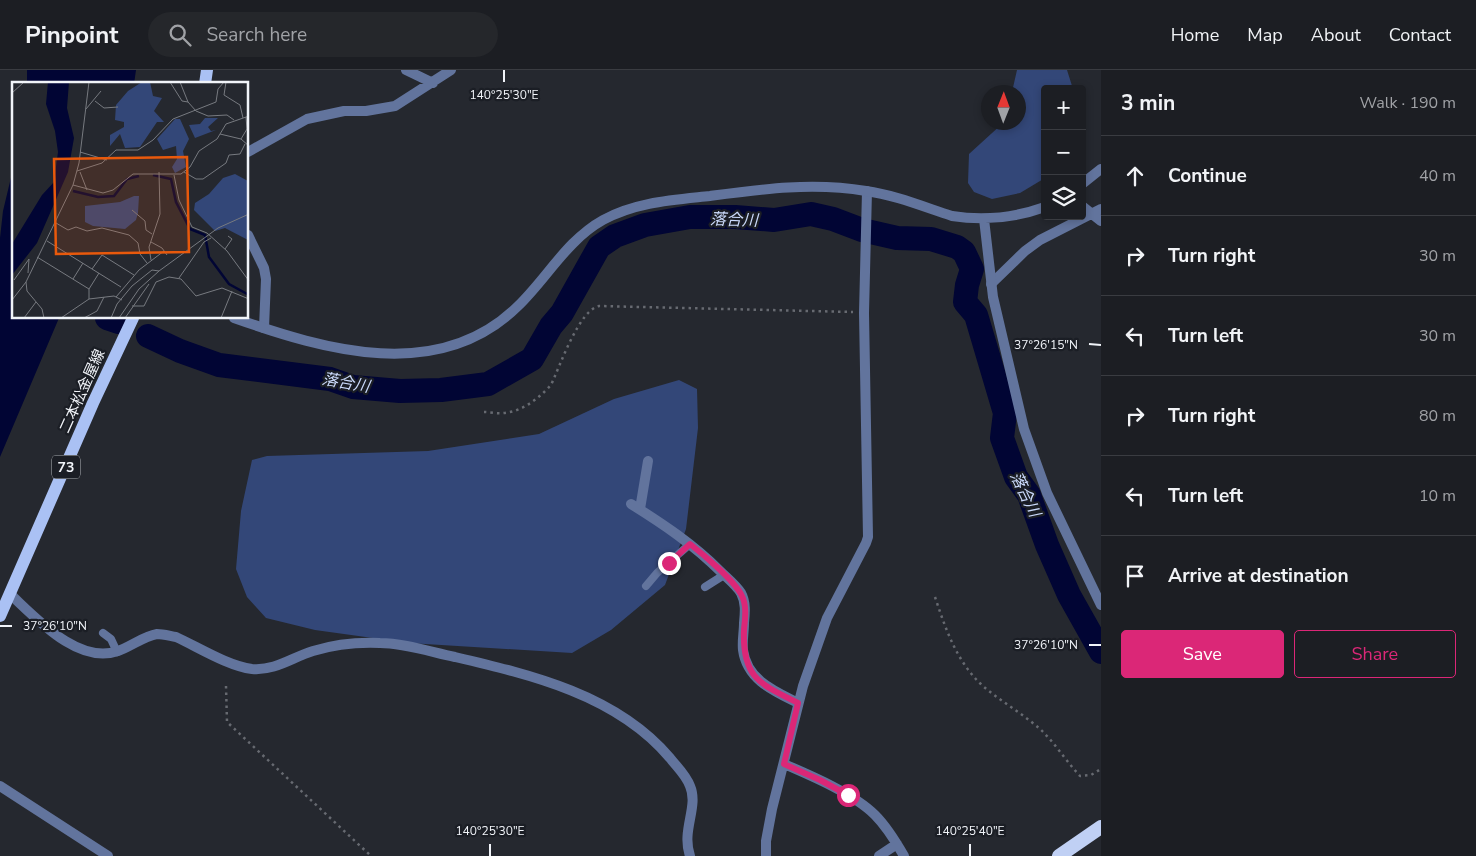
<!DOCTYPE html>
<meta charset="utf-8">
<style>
body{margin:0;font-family:"Nunito Sans","Noto Sans JP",sans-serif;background:#25272b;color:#f1f3f6}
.controls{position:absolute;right:15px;top:15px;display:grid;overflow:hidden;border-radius:5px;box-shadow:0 2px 8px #0003}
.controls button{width:45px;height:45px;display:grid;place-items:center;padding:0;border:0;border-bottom:1px solid #3a3c41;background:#1c1e23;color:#f1f3f6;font:25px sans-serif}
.compass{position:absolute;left:981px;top:15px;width:45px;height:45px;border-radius:50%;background:#1c1e23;box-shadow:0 2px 8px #0003;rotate:1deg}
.stop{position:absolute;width:15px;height:15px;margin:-11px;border:4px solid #db2777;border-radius:50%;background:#fff}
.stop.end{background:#db2777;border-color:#fff;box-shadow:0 1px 5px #0008}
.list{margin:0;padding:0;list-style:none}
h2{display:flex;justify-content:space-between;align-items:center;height:65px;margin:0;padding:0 20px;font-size:21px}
h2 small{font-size:16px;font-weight:400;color:#a0a2a6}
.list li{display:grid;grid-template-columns:32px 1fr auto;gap:15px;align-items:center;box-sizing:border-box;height:80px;padding:0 20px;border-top:1px solid #3a3c41}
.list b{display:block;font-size:19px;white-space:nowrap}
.list em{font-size:16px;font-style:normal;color:#a0a2a6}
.actions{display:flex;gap:10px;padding:15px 20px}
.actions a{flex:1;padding:11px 0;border:1px solid #db2777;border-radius:5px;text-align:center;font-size:18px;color:#db2777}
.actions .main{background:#db2777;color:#fff}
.icon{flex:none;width:28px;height:28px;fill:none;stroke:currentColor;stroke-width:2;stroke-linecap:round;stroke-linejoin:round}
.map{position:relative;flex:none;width:1101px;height:786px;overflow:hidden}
header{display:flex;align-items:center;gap:30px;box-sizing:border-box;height:70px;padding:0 25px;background:#1c1e23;border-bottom:1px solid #3a3c41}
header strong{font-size:24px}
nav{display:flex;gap:28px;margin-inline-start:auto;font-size:18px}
.search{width:350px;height:45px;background:#25272b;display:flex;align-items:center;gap:12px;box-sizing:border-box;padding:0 18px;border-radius:28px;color:#a0a2a6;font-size:19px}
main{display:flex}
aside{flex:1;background:#1c1e23}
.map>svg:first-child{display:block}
</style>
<header>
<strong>Pinpoint</strong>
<div class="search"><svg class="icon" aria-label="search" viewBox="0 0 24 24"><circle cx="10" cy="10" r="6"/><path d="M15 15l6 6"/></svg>Search here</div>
<nav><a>Home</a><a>Map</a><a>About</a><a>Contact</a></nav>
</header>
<main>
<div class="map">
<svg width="1101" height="786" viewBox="0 0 1101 786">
<rect width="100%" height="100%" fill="#25282f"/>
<path fill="#334778" d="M1017,0H1067L1073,19H1045V108L1020,123L992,129L974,122L968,113L969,84L1003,53L1018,52V22H1012Z
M679,310L697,319L698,358L686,459L665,515L611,560L572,583L409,573L315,560L266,548L247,527L236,499L241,441L252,390L267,386L428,381L539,364L614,329Z"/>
<path fill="#010534" d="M27,0H136L134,14H27Z
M14,95V248H59L0,387V168L3,141Z"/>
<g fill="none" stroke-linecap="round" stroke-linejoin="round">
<path stroke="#010534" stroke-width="24" d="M107,248L119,252
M148,266L180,281L219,295L330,309L353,317L400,321L441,320L488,314L532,289L551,256L562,243L599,177L615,166L645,155L690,147H735L774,150L811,144L833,149L862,160L897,168L931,169L957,177L964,182L972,199L967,215L965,232L976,245L1005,343L1002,368L1016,407L1029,425L1047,475L1069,525L1101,582"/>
<path stroke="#676a71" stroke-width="2.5" stroke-dasharray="2.5 4" stroke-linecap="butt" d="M484,342C490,342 498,344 504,343C523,341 538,329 551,315C560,296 579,240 599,236L853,242
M935,527C946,560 957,593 984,617C1002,632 1023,644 1040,659C1055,673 1066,691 1080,706L1091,705L1101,699
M226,616L227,652L371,786"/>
<path stroke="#62749d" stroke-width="8" d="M646,516L657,503L690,474
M705,517L724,505
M103,563L111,569L117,582"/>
<path stroke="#62749d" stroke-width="10" d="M406,0L433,13
M248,82L307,49L344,41H366L395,36L451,0
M1082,136L1101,151
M248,165L264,198L266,209L264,258
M991,214L1025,181L1040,170L1101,139
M631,434C663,454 693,474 720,501C727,508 736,515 741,523C746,532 745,543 744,553C744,562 742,571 743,580C747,610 774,621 798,633
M640,439L648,391
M10,524C36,548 78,595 118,581C130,577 144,566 157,564C163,564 170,566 176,567C198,577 228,596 252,599C275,601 293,587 313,581C336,574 357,572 380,573C404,573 431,582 455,587C532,605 617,625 670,688C677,697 686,705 690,716C699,737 681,760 690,786
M784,694C812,706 854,724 875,745C886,756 896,772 904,786
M0,716L108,786
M766,786V771L772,739L803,616L827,548L866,473L868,467L864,243L867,121
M879,786L897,774"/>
<path stroke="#62749d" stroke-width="10" d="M1082,114L1101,99
M984,149L993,227L1024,359L1047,423L1101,535
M234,248C325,280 439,314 518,236C547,208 567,170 603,150C636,132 673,130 710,126C762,119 813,112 866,121C895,125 924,137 952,146C984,151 1014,148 1045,137"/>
<path stroke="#aac1f4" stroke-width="12" d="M205,14L207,0
M0,546L93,333L133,248"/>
<path stroke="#c0d0f4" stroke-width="14" d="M1059,786L1101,757"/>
</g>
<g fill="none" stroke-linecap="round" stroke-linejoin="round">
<path stroke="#db2777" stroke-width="6" d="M669,493L690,474C704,485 735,511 742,526C747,536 745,549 744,560C742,608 760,614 798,633L784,694L820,710L848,725"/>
</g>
<path fill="none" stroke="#f1f4f9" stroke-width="2" d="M504,12V0M1089,274L1101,275M0,556H12M1089,575H1101M490,786V774M970,786V774"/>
<g text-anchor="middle" stroke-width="4.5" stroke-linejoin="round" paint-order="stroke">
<rect fill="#1b1e25" stroke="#b1b4b9" stroke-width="1" x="52" y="385.5" width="28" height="23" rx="4"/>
<g font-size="14" font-weight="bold" fill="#f1f4f9">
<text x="66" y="402">73</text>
</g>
<g font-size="15" fill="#f1f4f9" stroke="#1b1e25">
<text transform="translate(82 321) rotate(-66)" y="5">二本松金屋線</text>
</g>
<g font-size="16" font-style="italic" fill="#cbdafb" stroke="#1b1e25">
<text transform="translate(734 149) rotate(2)" y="6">落合川</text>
<text transform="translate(346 312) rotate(10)" y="6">落合川</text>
<text transform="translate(1026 424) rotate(64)" y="6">落合川</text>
</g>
</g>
<g transform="translate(12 12)">
<rect width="236" height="236" fill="#25282f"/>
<path d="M130,0H138L141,14L150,16L142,29L152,40H145L128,65L113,66L108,52L98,64V53L112,45V40L103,38L104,23L116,9ZM193,36H206L196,45L199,49L204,48L183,56L177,43L188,42ZM163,37H168L177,57L171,69L174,85L163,91L160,85L165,77L164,64L151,68L145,57ZM223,92L236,99V158L213,146L203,149L182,128L183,121L197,112L211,96ZM122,114H127L126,131L124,138L113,147L81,144L73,140V124L108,120Z" fill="#334778"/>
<path d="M36,0H57L55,26L62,56L56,90L25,161L0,193V162L30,113L42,100L46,70L43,49L34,22Z" fill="#010534"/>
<path fill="none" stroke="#010534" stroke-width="2.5" d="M141,93L159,97L164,120L178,147L193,153L197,175L217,202L237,213M61,109L86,115L102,114L115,97L127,94"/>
<path fill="none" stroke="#777a80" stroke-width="1" d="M158,0L170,19L176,20L184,29L196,34L215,33L222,38M168,0L176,20M214,0L212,13L228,23L231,36M0,11L12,0M83,19L92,26L106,25M74,27L89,9M234,35L235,47L229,57L237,64M208,52L229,57M68,70L95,78M65,89L90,81L104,68H126L141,58L161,37L204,20L206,7L212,0M68,90L75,108M172,90L184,97H191L214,81L217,73L228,72L233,62M162,93L167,118L180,145L195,151L215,169L237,199M61,103L91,111L101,108L121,92H169L178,85L187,69L205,57L214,42L237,34M120,128L133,139L134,148L140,152M44,141L56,148L64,145L75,149L90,146L117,153L126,161L128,172L135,181M35,159L109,205M139,160L150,166L155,173M213,167L220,157L216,154M25,175L77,207M139,178L137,165L148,132L147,90M80,187L90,173L122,193M167,196L192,160L199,156M61,197L71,181M2,198L17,177L16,191M104,215L127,188L152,169M77,217V207L87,191M0,218L14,200M120,224H132L144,200L157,195L169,197L184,214L210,206L237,217M12,236L24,220M32,236L30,227L15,209L14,200L61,103L67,81L77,0M49,236L77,217L102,214L110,218M72,236L85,229L92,215M99,236L105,222L120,204L140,188L147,189M107,236L127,207L147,189L206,146L237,132M113,236L137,202M209,236L220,209"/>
<path fill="#e8590c" fill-opacity="0.15" stroke="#e8590c" stroke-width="2.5" d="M175,75L177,170L44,172L42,77Z"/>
<rect width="236" height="236" fill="none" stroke="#f1f4f9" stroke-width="2.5"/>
</g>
<g font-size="12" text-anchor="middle" fill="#f1f4f9" stroke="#1b1e25" stroke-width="4.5" stroke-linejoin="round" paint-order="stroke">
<text x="504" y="29">140°25'30"E</text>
<text x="1046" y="279">37°26'15"N</text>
<text x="55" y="560">37°26'10"N</text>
<text x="1046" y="579">37°26'10"N</text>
<text x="490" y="765">140°25'30"E</text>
<text x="970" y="765">140°25'40"E</text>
</g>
</svg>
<div class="controls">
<button>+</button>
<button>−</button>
<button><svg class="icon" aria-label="layers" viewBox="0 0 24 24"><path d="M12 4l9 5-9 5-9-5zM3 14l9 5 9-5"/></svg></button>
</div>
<svg class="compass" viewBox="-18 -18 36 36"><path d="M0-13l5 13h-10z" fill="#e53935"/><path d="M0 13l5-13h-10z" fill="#a0a2a6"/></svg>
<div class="stop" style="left:848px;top:725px"></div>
<div class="stop end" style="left:669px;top:493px"></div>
</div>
<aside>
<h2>3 min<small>Walk · 190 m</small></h2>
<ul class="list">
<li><svg class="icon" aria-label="ahead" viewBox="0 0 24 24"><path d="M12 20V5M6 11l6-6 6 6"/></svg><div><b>Continue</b></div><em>40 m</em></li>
<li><svg class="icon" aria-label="right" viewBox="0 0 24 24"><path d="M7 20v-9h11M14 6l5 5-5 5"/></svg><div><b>Turn right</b></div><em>30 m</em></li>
<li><svg class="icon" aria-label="left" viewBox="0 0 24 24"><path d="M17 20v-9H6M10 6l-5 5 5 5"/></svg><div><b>Turn left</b></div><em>30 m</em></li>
<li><svg class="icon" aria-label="right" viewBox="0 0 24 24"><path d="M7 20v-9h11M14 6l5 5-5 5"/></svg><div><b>Turn right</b></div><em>80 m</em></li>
<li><svg class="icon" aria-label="left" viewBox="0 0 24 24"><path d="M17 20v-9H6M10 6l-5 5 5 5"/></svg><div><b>Turn left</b></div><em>10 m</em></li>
<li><svg class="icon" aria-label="arrive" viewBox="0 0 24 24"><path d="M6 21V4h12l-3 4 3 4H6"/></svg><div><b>Arrive at destination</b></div></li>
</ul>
<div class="actions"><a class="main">Save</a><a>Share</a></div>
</aside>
</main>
